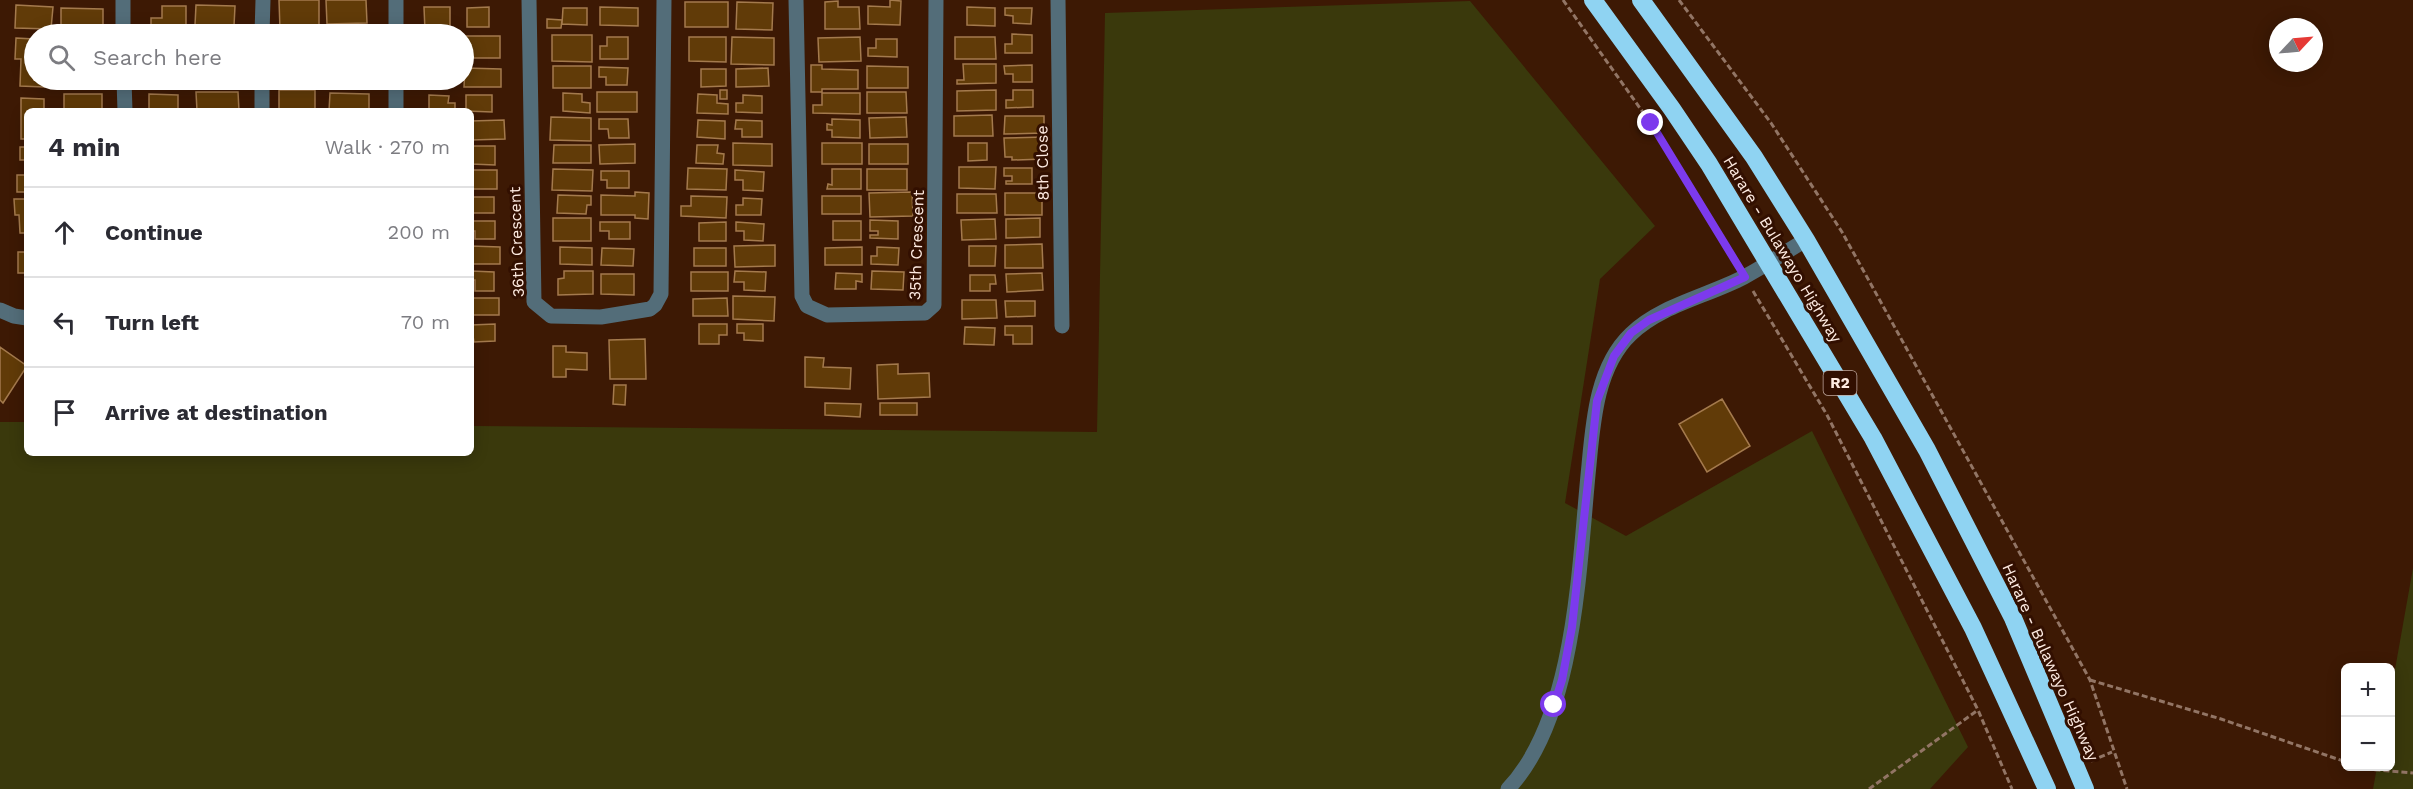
<!DOCTYPE html>
<meta charset="utf-8">
<style>
body{margin:0;font-family:"Work Sans",sans-serif;background:#f2f2f3;color:#2b2b33}
.controls{position:absolute;right:18px;bottom:18px;display:grid;overflow:hidden;border-radius:9px;box-shadow:0 3px 15px #0003}
.controls button{width:54px;height:54px;display:grid;place-items:center;padding:0;border:0;border-bottom:2px solid #e1e1e2;background:#fff;color:#2b2b33;font:30px sans-serif}
.compass{position:absolute;left:2269px;top:18px;width:54px;height:54px;border-radius:50%;background:#fff;box-shadow:0 3px 15px #0003;rotate:64deg}
.stop{position:absolute;width:18px;height:18px;margin:-14px;border:4px solid #7c3aed;border-radius:50%;background:#fff}
.stop.end{background:#7c3aed;border-color:#fff;box-shadow:0 2px 6px #0008}
.list{margin:0;padding:0;list-style:none}
h2{display:flex;justify-content:space-between;align-items:center;height:78px;margin:0;padding:0 24px;font-size:26px}
h2 small{font-size:20px;font-weight:400;color:#7c7c81}
.list li{display:grid;grid-template-columns:39px 1fr auto;gap:18px;align-items:center;box-sizing:border-box;height:90px;padding:0 24px;border-top:2px solid #e1e1e2}
.list b{display:block;font-size:22px;white-space:nowrap}
.list em{font-size:20px;font-style:normal;color:#7c7c81}
.icon{flex:none;width:33px;height:33px;fill:none;stroke:currentColor;stroke-width:2;stroke-linecap:round;stroke-linejoin:round}
.map{position:relative;flex:none;width:2413px;height:789px;overflow:hidden}
.search{position:absolute;background:#fff;box-shadow:0 3px 15px #0003;left:24px;top:24px;width:450px;height:66px;display:flex;align-items:center;gap:15px;box-sizing:border-box;padding:0 21px;border-radius:33px;color:#7c7c81;font-size:22px}
.panel{position:absolute;background:#fff;box-shadow:0 3px 15px #0003;left:24px;top:108px;width:450px;height:348px;border-radius:9px}
.map>svg:first-child{display:block}
</style>
<div class="map">
<svg width="2413" height="789" viewBox="0 0 2413 789">
<rect width="100%" height="100%" fill="#3d1904"/>
<path fill="#3a390c" d="M1470,1L1655,226L1600,279L1565,503L1626,536L1812,431L1968,747L1930,789H0V422H27V453H471V426L1097,432L1105,13Z
M2413,568V789H2373L2377,767L2390,766L2391,692Z"/>
<path fill="#613b08" stroke="#a47a4d" stroke-width="1.5" d="M279,0H319V29H280Z
M326,0H366L367,23L327,24Z
M890,0L901,1L900,25L868,24V6L890,7Z
M838,1V7H859L860,29H825V2Z
M685,2H728V27H685Z
M737,2L773,3L772,30L736,29Z
M16,5L53,7L51,29L15,28Z
M196,5L235,6L234,26L195,25Z
M162,6H186V27L151,26V18H162Z
M424,7H450V30L425,31Z
M489,7V27H467V8Z
M600,7L638,8V26L600,25Z
M967,7L995,8V26L967,25Z
M61,8L103,9V27H61Z
M563,8H587V25L562,24Z
M1005,8H1032L1031,24L1013,23V16L1005,15Z
M547,19L562,20L561,28H547Z
M1012,34L1032,35V53H1005V44H1012Z
M552,35H592V62L552,61Z
M464,36H500V58H464Z
M607,37H628V59H600V46H607Z
M689,37H726V62L689,61Z
M732,37L774,38V65L731,64Z
M860,37L861,61L819,62L818,38Z
M955,37H995L996,59H955Z
M16,38L34,39V80H44V87L20,86L21,59H15Z
M876,39H897V57L868,56V48H876Z
M963,64H996V83L957,84V80H964Z
M811,65H822V69L858,70V89H822V92H811Z
M1032,65V82H1013V74H1005L1004,66Z
M553,66H591V88H553Z
M867,66L908,67V88H867Z
M599,67L628,68L627,85H606V77H599Z
M465,68L501,69V87H464Z
M768,68L769,86L736,87V69Z
M701,69H726V86L701,87Z
M62,80H91L92,86L62,87Z
M153,80H180V85L153,86Z
M197,80H241V86H197Z
M279,80H317V84L279,85Z
M327,80H365V86H327Z
M429,80H455V85L429,84Z
M279,90H315V111H279Z
M720,90H727V99H720Z
M996,90V110L957,111V91Z
M1013,90H1033V107L1006,108V100H1013Z
M196,92H238L239,111H197Z
M597,92H637V112H597Z
M867,92H906L907,113H867Z
M330,93L369,94V111H329Z
M563,93L582,94V102L590,103V113L563,111Z
M822,93H860V114L813,113V105H822Z
M64,94H102V111H64Z
M149,94L178,95V111H149Z
M698,94L717,95V103L728,104V114L697,113Z
M429,95L449,96L448,103H455V111H429Z
M466,95H492V112L466,111Z
M743,95L762,96V113L736,112V103H743Z
M21,98L44,99V111H27V139H21Z
M992,115L993,136H954V116Z
M1005,116H1044V133L1004,134Z
M551,117L591,118V141L550,140Z
M906,117L907,137L870,138L869,118Z
M599,119H628L629,138H609L608,129H599Z
M832,119L860,120V138L832,137V130H827V124L832,125Z
M504,120L505,139L471,140V121Z
M698,120L725,121V139L697,137Z
M736,120L762,121V137H742V129H735Z
M1044,137L1045,159L1012,160V157H1005L1004,138Z
M733,143L772,144V166L733,165Z
M822,143H862V164H822Z
M968,143H987V160L968,161Z
M635,144V163L600,164L599,145Z
M869,144H908V164H869Z
M554,145H591V163H553Z
M697,145H718L717,153L724,154L723,164L696,163Z
M471,146H495V165L471,164Z
M20,147H27V192H17V175H25V160H20Z
M959,167H996L995,189L959,188Z
M688,168L727,169L726,190L687,189Z
M1004,168H1032V184H1006V181H1012V176H1004Z
M553,169L593,170L592,191L552,190Z
M832,169H861V189H827L828,184L832,185Z
M867,169H907V190H867Z
M471,170H497V189H471Z
M735,170L764,172L763,191L743,190V180H735Z
M601,171H629V188H607V180H601Z
M635,192L649,193L648,219L635,218V215H601V195L635,196Z
M912,192L913,216L870,217L869,193Z
M1005,193H1042V215H1005Z
M957,194H996L997,213H957Z
M558,195L591,196V205H587L586,214L557,213Z
M691,196L727,197L726,218L681,216V206H691Z
M822,196H861V214H822Z
M473,197H494V213H471Z
M743,198L762,199L761,215H736V205H743Z
M14,199H27V233H20L19,215H15Z
M553,218H591V241H553Z
M1040,218V237L1006,238V219Z
M995,219L996,239L962,240L961,220Z
M870,220L898,221V239L870,238V235H878V231H870Z
M471,221H495V239H475V231H471Z
M833,221H861V240H833Z
M600,222H630V239H609V231H600Z
M726,222V241H699V223Z
M736,222L764,224L763,241L744,240V231H736Z
M1042,244L1043,268H1005V245Z
M775,245V266L735,267L734,246Z
M471,246L500,247V264H471Z
M969,246H996L995,266H969Z
M560,247L592,248V265L560,264Z
M862,247V265H825V248Z
M877,247L899,248L898,265L871,264V256H877Z
M602,248L634,249L633,266L601,265Z
M694,248H726V266H694Z
M18,252H27V295L25,273H18Z
M471,271L494,272V291H475V280H471Z
M564,271H593V294L558,295V279L564,278Z
M735,271L766,272L765,291L744,290V282H734Z
M872,271L904,272L903,290L871,289Z
M691,272H728V291H691Z
M836,273L862,274V282L856,281V289H835Z
M1042,273L1043,290L1007,292L1006,274Z
M601,274H634V295L601,294Z
M970,275H995L996,284H990V291H970Z
M733,296L775,297L774,321L733,319Z
M471,298H499V315H471Z
M727,298L728,316H693V299Z
M962,300H996L997,318L962,319Z
M1005,301H1035V316L1006,317Z
M495,324V341L474,342L471,325Z
M699,324H727V335H719V344H699Z
M737,324H763V341L744,340V333H737Z
M1005,326H1032V344H1013V335H1005Z
M965,327L995,328L994,345L964,344Z
M645,339L646,379H610L609,340Z
M553,346H566V352L587,353V370L566,369V377H553Z
M0,347L27,366L3,403L0,400Z
M805,357L824,358L823,367L851,368L850,389L805,387Z
M898,364V374L929,373L930,397L878,399L877,365Z
M614,385H626L625,405L613,404Z
M1722,399L1750,446L1707,472L1679,424Z
M825,403L861,404L860,417L825,415Z
M880,403H917V415H880Z"/>
<g fill="none" stroke-linecap="round" stroke-linejoin="round">
<path stroke="#927565" stroke-width="3" stroke-dasharray="6 3" stroke-linecap="butt" d="M1563,0L1657,132L1737,264
M1679,0L1771,123L1842,232L2090,680L2127,789
M1753,291L1827,415L1978,710L2012,789
M2090,680L2221,719L2346,762
M2091,761L2112,752
M2357,766L2366,769L2413,773
M1869,789L1978,710"/>
<path stroke="#536d79" stroke-width="15" d="M123,0V34
M396,0V34
M529,0L534,302L551,316L601,317L650,309L655,305L661,294L664,0
M796,0L802,296L807,306L827,315L925,313L934,305L936,0
M1058,0L1062,326
M262,34L263,0
M124,80L125,111
M396,80V111
M262,111V80
M0,310L14,316L27,318
M1508,789C1577,716 1579,561 1589,465C1593,421 1597,366 1631,334C1661,305 1708,296 1744,277C1765,266 1785,252 1806,240"/>
<path stroke="#8fd3f2" stroke-width="18" d="M1593,0L1672,109L1709,164L1873,438L1973,628L2047,789
M1641,0L1754,157L1806,240L1927,450L2013,618L2085,789"/>
</g>
<g fill="none" stroke-linecap="round" stroke-linejoin="round">
<path stroke="#7c3aed" stroke-width="8" d="M1554,705L1562,680L1572,627L1597,401L1614,356L1631,333L1649,320L1745,277L1651,123"/>
</g>
<g text-anchor="middle" stroke-width="6" stroke-linejoin="round" paint-order="stroke">
<rect fill="#320f00" stroke="#c1a99e" stroke-width="1.5" x="1823.5" y="371" width="33" height="24" rx="4.5"/>
<g font-size="15" font-weight="bold" fill="#feebe1">
<text x="1840" y="388">R2</text>
</g>
<g font-size="16" fill="#feebe1" stroke="#320f00">
<text transform="translate(1042 163) rotate(-91)" y="6">8th Close</text>
<text transform="translate(516 242) rotate(-92)" y="6">36th Crescent</text>
<text transform="translate(916 245) rotate(-88)" y="6">35th Crescent</text>
<text transform="translate(1783 249) rotate(59)" y="6">Harare - Bulawayo Highway</text>
<text transform="translate(2051 662) rotate(66)" y="6">Harare - Bulawayo Highway</text>
</g>
</g>
</svg>
<div class="controls">
<button>+</button>
<button>−</button>
</div>
<svg class="compass" viewBox="-18 -18 36 36"><path d="M0-13l5 13h-10z" fill="#e53935"/><path d="M0 13l5-13h-10z" fill="#7c7c81"/></svg>
<div class="stop" style="left:1554px;top:705px"></div>
<div class="stop end" style="left:1651px;top:123px"></div>
<div class="search"><svg class="icon" aria-label="search" viewBox="0 0 24 24"><circle cx="10" cy="10" r="6"/><path d="M15 15l6 6"/></svg>Search here</div>
<section class="panel">
<h2>4 min<small>Walk · 270 m</small></h2>
<ul class="list">
<li><svg class="icon" aria-label="ahead" viewBox="0 0 24 24"><path d="M12 20V5M6 11l6-6 6 6"/></svg><div><b>Continue</b></div><em>200 m</em></li>
<li><svg class="icon" aria-label="left" viewBox="0 0 24 24"><path d="M17 20v-9H6M10 6l-5 5 5 5"/></svg><div><b>Turn left</b></div><em>70 m</em></li>
<li><svg class="icon" aria-label="arrive" viewBox="0 0 24 24"><path d="M6 21V4h12l-3 4 3 4H6"/></svg><div><b>Arrive at destination</b></div></li>
</ul>
</section>
</div>
